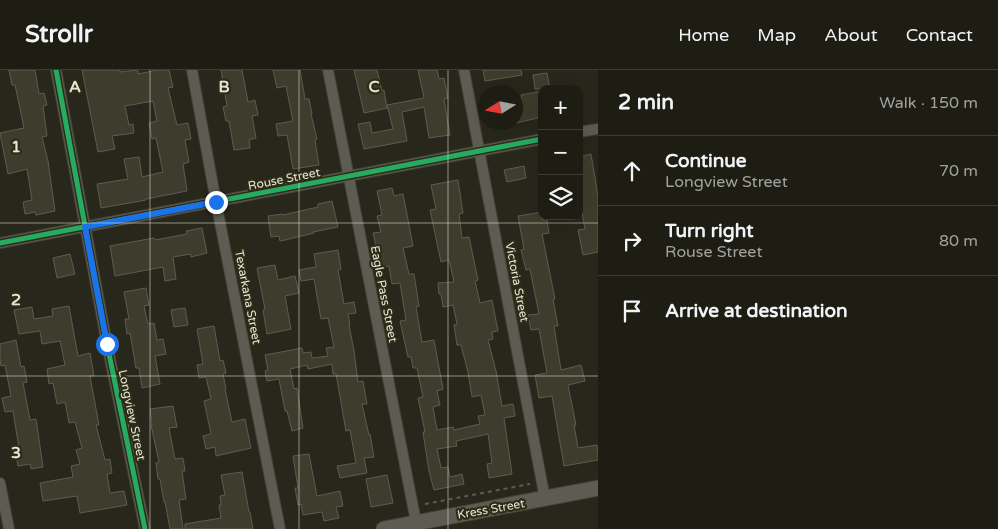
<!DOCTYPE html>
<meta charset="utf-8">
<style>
body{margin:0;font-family:"Varela Round",sans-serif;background:#26261d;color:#f1f3f6}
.controls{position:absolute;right:15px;top:15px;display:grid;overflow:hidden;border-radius:10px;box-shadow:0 5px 20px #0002}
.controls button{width:45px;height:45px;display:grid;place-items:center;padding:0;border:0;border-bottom:1px solid #3c3b34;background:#1e1d14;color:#f1f3f6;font:25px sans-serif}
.compass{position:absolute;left:478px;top:15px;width:45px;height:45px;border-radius:50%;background:#1e1d14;box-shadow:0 5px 20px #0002;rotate:259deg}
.stop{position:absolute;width:15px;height:15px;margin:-11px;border:4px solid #1a73e8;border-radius:50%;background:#fff}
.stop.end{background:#1a73e8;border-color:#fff;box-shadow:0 1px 5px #0008}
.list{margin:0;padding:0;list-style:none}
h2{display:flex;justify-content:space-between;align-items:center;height:65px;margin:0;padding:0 20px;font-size:21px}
h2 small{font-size:16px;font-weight:400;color:#a1a2a0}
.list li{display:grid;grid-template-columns:32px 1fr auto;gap:15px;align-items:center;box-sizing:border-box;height:70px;padding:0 20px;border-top:1px solid #3c3b34}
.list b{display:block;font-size:19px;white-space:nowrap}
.list p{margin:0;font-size:16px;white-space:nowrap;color:#a1a2a0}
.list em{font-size:16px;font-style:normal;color:#a1a2a0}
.icon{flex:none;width:28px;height:28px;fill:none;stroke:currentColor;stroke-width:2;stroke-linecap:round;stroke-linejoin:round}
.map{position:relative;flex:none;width:598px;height:459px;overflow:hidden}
header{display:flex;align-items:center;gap:30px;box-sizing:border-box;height:70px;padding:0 25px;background:#1e1d14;border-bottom:1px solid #3c3b34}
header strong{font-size:24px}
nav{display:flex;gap:28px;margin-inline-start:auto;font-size:18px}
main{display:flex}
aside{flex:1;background:#1e1d14}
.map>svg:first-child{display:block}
</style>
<header>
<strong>Strollr</strong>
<nav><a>Home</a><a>Map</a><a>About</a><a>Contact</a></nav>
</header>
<main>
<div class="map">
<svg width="598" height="459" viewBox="0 0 598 459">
<rect width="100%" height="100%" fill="#28271b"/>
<path fill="#3e3d2d" stroke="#5c5c51" d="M9,0H35L39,24L44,23L47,35L43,36L47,66L42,67L48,91L55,141L36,145L35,142L25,144L23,132L32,130L27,99L8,104L0,63L24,58L15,15H12Z
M82,0H120V2L138,0V4L157,0H169L173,17L168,18L177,55L188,53L191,69L185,70L189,92L183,94L187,121L146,129V130L101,138L97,114L128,109L124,89L139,87L142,107L163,102L156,68L152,69L149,53L157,51L153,31L125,36L129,55L133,54L134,63L112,66L115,79L98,82Z
M221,0H242L248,32L255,30L258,45L252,46L256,68L249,70L250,78L234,80L229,51H226L223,37L227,36Z
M273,0H300L305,29H309L312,44H311L317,69L315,70L319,95L293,99L287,65L278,66L276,54L293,51L286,16L277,18Z
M354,0H377L382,21L384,20L387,38L364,43Z
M418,0H437L439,9L444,8L448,28L444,29L450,65L429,68L424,37L402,42L407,71L364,79L358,54L370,52L372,63L393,59L387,35L424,28Z
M483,0H521L522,5L485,11Z
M547,3L550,19H535L533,5Z
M542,21V47L516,53V35L522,34L521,25Z
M591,84L598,126V182L583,185L578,160L585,159L579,126V87Z
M524,96L526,108L507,112L504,100Z
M458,110L463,143L459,144L462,168L469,167L478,210L475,211L480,233L492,230L498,261L492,262L493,269L488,270L496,301L502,336L513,334L515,346L504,348L512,404L489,408L487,394L492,393L488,364L456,371L457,376L437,379L441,398L448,397L450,407L462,404L464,414L434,420L429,401L423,362H425L418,328L423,327L417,298H413L411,287H408L400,251L406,250L400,213L392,214L389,196L381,197L373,163L381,162L377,146L382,145L377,121L392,118L394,126L403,124L413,176L403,178L409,204H414L419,236L416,237L422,272L434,270L443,319L437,321L440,335L433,337L437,360L453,357L454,360L480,354L478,346L485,345L481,325L472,327L468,302L461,275H457L454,255L457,254L453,235L443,237L441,224H439L438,213L454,212L449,190L441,192L430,140L436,139L431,115Z
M332,131L338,157L313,162L314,163L285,170L280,171L279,166L271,167L268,146L283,144V145L318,137V134Z
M542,142V150H547L549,163L542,164L555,229H553L558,256H554L561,300L581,295L585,311L568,315L576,355H574L578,378L597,375L598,383V390L564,396L552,326L539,328L535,305L547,303L539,259L531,260L528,245L539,244L530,199L526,200L521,180L524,179L518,146Z
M202,158L207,183L191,187V184L173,187L176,209L165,211L163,197L115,206L110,176L154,168L155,170L187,164L186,161Z
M338,180L341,199L338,200L344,234L354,232L356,243L348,244L350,255H349L354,281L358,312L363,311L367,334H362L369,365L370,364L374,387L364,388L367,403L340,408L337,396L356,393L350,360L346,361L336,304H333L332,294L308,299L307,295L290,299L294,319L297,318L303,358L292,361L287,341H285L279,309L267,311L265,301L268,300L265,285L302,278L303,283L311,282L312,288L328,286L326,278L334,277L328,248L321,249L314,209L301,211L299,200L316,197L314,184Z
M70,184L75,204L57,208L53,188Z
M275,195L278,210L295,206L299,223L285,226L291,259L267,264L263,240L265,239L257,198Z
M146,218L149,235L144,236L148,254L154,253L157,270L163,269L166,284L155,286L160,314L142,318L139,298H136L130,263L127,264L125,249H129L124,222Z
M69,236L78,286L90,283L94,306H90L99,355H96L105,390L110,389L112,403L107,404L110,423L124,421L127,435L80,443L77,426L43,431L40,413L73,407L71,396L80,394L76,380L82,378L75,352L69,353L65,332L57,334L53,313L49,314L47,299L65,295L60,271L42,274L40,261L19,264L14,240L32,237L34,249L53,246L52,239Z
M185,238L188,255L174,257L171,240Z
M214,256L220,291L223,290L226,303L223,304L226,319H225L232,352L245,349L251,378L216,386L215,377L206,379L203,366L211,364L204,331L211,329L206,307L199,308L197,295L203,294L197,259Z
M16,270L21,297L24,296L27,312L23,313L30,350L36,349L43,397L31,399L30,394L18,396L15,379L19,378L13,341L5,342L2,328L11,326L5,295L1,296L0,289V274Z
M173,336L177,357L169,358L175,389L183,388L185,401H182L186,429L179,430L183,459H170L165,432H164L160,409H158L156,393L159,392L151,355H152L150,339Z
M309,384L317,426L340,421L343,436L336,437L339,448L324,451L322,442L303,445L301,434L298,435L295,418H298L293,386Z
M242,402L249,442H250L253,459H185V454L221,448L219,435H221L220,426L225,425L221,405Z
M387,405L393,433L371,437L366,409Z"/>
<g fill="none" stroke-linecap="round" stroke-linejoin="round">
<g stroke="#434239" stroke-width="12">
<path id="street" d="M56,0L107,274L145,459
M192,0L216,132L280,459
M328,0L416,452
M464,0L545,429
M579,62L598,59
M0,173L542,69
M0,413L9,459"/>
</g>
<g stroke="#434239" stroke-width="17">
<path id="secondary" d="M384,459L598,418"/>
</g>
<path stroke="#5c5b52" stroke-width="2" stroke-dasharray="4 4" stroke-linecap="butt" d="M425,434L530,414"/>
<use href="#street" stroke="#5c5c53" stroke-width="10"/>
<use href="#secondary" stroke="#5c5c53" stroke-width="15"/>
<g stroke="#2d2c16" stroke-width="8">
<path id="cycleway" d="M56,0L107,274L145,459
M0,173L542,69"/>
</g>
<use href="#cycleway" stroke="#26ab63" stroke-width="5"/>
</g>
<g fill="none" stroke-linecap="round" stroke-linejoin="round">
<path stroke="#1a73e8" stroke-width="6" d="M107,274L85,157L216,132"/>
</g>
<path fill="none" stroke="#e6e5d8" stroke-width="1" stroke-opacity="0.55" d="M150,0V459M299,0V459M448,0V459M0,153H598M0,306H598"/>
<g text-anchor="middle" stroke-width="4.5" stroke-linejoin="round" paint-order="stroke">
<g font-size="12" fill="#e6e5d8" stroke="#2d2c16">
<text transform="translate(284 109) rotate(-11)" y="4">Rouse Street</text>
<text transform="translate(517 212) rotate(79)" y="4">Victoria Street</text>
<text transform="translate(384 224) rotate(79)" y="4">Eagle Pass Street</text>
<text transform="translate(248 227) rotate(79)" y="4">Texarkana Street</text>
<text transform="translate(132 345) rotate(78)" y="4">Longview Street</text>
<text transform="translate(491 439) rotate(-10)" y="4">Kress Street</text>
</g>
</g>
<g font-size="16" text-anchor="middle" font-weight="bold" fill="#e6e5d8" stroke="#2d2c16" stroke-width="4.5" stroke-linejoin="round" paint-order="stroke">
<text x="75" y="22">A</text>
<text x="224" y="22">B</text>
<text x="374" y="22">C</text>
<text x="16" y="82">1</text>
<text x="16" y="235">2</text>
<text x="16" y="388">3</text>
</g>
</svg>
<div class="controls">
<button>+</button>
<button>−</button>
<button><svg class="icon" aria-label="layers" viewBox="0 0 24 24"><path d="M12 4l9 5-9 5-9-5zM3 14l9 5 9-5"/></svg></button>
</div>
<svg class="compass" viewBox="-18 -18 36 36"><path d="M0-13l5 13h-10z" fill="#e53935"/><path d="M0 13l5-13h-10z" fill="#a1a2a0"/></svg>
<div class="stop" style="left:107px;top:274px"></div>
<div class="stop end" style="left:216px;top:132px"></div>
</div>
<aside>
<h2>2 min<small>Walk · 150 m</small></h2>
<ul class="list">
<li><svg class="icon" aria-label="ahead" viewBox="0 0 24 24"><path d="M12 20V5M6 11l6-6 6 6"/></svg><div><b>Continue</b><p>Longview Street</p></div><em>70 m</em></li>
<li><svg class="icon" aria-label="right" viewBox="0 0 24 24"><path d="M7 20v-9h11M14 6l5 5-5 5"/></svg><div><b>Turn right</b><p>Rouse Street</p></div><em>80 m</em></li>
<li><svg class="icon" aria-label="arrive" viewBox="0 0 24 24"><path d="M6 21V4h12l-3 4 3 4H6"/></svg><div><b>Arrive at destination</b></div></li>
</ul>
</aside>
</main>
